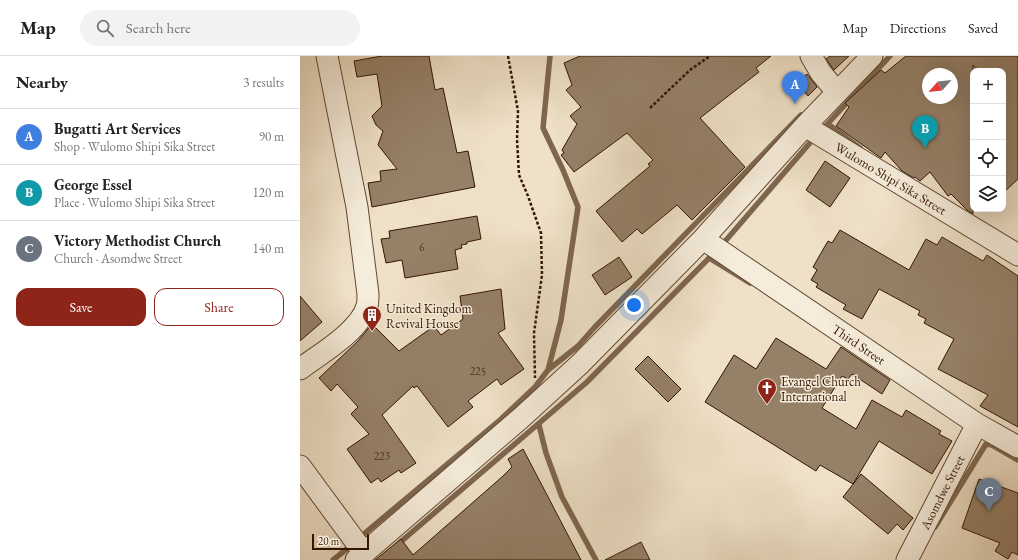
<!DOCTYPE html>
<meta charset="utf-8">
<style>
body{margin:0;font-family:"EB Garamond",serif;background:#f2f2f2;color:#222}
.controls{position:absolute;right:12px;top:12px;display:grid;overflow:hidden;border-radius:8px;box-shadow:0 4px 16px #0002}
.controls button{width:36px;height:36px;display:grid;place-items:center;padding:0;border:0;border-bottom:1px solid #e0e0e0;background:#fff;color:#222;font:20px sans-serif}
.compass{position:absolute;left:622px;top:12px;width:36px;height:36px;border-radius:50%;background:#fff;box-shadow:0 4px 16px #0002;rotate:243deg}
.scale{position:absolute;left:12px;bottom:10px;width:57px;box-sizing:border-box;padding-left:4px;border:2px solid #341600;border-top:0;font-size:11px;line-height:14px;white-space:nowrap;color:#341600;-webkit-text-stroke:3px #f5ecdb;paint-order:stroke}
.you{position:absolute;left:334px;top:249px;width:14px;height:14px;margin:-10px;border:3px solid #fff;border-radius:50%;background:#1a73e8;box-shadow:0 0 0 6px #1a73e833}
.badge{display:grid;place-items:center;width:26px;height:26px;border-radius:50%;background:#8f2418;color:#fff;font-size:13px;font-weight:700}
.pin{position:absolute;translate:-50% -33px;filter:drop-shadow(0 1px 2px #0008)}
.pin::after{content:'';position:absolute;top:21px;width:14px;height:12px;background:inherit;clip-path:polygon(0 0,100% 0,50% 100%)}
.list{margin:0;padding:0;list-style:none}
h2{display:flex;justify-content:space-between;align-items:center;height:52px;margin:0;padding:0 16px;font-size:17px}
h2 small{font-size:13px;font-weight:400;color:#767676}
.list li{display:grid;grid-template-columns:26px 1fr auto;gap:12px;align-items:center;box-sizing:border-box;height:56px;padding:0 16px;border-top:1px solid #e0e0e0}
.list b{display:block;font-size:15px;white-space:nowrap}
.list p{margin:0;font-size:13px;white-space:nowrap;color:#767676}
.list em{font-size:13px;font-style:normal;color:#767676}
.actions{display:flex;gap:8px;padding:12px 16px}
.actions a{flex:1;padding:9px 0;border:1px solid #8f2418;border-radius:12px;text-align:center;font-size:14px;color:#8f2418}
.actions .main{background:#8f2418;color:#fff}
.icon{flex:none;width:22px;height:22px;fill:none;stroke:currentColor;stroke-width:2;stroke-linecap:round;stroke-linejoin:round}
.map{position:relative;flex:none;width:718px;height:504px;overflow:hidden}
header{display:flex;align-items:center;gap:24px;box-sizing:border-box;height:56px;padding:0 20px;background:#fff;border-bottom:1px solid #e0e0e0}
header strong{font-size:19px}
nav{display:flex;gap:22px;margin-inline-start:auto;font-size:14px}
.search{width:280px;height:36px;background:#f2f2f2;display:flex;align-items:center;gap:10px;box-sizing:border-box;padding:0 14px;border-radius:22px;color:#767676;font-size:15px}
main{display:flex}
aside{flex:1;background:#fff}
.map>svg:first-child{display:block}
</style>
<header>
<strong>Map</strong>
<div class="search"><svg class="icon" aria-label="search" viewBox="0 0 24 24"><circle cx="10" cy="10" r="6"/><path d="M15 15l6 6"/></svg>Search here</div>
<nav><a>Map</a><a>Directions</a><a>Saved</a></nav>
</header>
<main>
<aside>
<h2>Nearby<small>3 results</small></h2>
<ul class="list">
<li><span class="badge" style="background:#3f7fe0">A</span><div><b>Bugatti Art Services</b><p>Shop · Wulomo Shipi Sika Street</p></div><em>90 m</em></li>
<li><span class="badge" style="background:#0f9aa8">B</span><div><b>George Essel</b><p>Place · Wulomo Shipi Sika Street</p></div><em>120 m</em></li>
<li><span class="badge" style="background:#6b7280">C</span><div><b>Victory Methodist Church</b><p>Church · Asomdwe Street</p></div><em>140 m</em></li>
</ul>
<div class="actions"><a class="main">Save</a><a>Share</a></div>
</aside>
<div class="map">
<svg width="718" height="504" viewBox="0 0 718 504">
<rect width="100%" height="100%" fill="#efe1c8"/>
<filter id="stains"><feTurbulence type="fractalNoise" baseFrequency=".005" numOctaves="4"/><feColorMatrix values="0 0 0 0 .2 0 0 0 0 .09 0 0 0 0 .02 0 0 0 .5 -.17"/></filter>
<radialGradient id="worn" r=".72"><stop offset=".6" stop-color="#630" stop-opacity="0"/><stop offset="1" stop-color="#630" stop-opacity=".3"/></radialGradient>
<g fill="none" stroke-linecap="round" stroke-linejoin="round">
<path stroke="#7e664f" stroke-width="5.5" d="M528,68L560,92
M521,75L590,0
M421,190L515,81
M409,202L450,227
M248,314L261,264L278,151L263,114L243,72L250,0
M239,369L246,397L262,441L296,504
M635,471L686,388L692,389L718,404
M59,482L200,364L235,331L248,314L278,290L294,272L501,59
M97,489L287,326L415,196
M33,504L53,488"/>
</g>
<path fill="#958068" stroke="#341600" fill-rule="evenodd" d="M82,0H129L135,34L143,32L157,97L168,95L175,131L72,151L68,127L81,125L80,115L97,113L78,89L83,75L76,69L72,60L82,50L77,18L57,21L54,5Z
M280,0H471L456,12L459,16L400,62L445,111L392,164L377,149L342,178L337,173L322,186L296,155L350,110L348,108L353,104L327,77L274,116L261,99L264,97L262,94L277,68L270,60L281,51L266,34L272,29L264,7Z
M530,0H549L534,14L526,3Z
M606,0H718V123L703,137V15H677L673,9V158L667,154L651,138L648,140L630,116L620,125L615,121L614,122L602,115L585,96L581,102L536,70L549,51L545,47L581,14L585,17ZM628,18H652V42H628Z
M507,18L517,31L508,40L497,27Z
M525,105L550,122L530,151L506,134Z
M177,160L181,183L167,186V188L161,189L162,192L155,194L158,213L105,222L102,204L86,207L81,183L90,182L89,175Z
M540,174L609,214L626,183L637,189L642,181L683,205L687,199L718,220V371L680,350L688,339L638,313L654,283L624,267L626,263L618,259L620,255L579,233L562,263L543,253L546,249L516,231L518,228L511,224L517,214L513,211L528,185L532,187Z
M319,201L332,221L305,239L292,219Z
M201,233L205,273L198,277L224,313L201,329L197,323L168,345L173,351L148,371L117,330L114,332L113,330L82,359L116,407L101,417L99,414L81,426L78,422L71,427L47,393L69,378L51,358L58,351L37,328L31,335L19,322L58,285L72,268L99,295L134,270L141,279L163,263L160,240Z
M0,240L22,266L0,285Z
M476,282L526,313L541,291L590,324L582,338L552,318L548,323L542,320L522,352L556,373L572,344L602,361L606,354L641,375L639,378L652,385L632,418L579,385L553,428L520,409L516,415L405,346L434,299L456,313Z
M348,300L381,333L368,346L335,313Z
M223,393L281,504H75L101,483L113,499L203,420L212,411L208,403Z
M561,418L613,462L603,474L597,468L588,478L543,441Z
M679,423L718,437V499L712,496L708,503L695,495L700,487L662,472Z
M341,486L350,504H305Z"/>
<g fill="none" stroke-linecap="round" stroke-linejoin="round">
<g stroke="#634932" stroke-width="23">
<path id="minor" d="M511,0L521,17L537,36
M505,70L718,199
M403,183L677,368L718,391
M0,313C20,298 60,275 67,250C68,247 68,242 68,238L57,151L27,0
M0,410L64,497
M56,504L222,361L280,308L403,183L505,70L572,0
M607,504L677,368"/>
</g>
<path stroke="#341600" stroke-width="2.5" stroke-dasharray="3 2" stroke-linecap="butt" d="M208,0L218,55L217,83L219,119L228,140L241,177L242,219L234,277L235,322
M350,52L390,14L410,0"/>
<use href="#minor" stroke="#f5ecdb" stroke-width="21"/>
</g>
<defs>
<g id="building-pin" transform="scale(1)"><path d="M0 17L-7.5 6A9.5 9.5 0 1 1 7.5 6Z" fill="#8f2418" stroke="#f5ecdb"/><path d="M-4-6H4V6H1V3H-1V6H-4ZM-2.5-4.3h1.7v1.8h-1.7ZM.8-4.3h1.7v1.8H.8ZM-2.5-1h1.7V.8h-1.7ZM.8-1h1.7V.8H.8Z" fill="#fff"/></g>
<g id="church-pin" transform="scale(1)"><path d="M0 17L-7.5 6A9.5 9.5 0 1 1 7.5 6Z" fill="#8f2418" stroke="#f5ecdb"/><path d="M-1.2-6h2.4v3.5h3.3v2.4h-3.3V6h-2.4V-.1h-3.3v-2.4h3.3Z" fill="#fff"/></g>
</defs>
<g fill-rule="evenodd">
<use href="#building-pin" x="72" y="259"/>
<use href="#church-pin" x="467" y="332"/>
</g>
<g text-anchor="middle" stroke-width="3" stroke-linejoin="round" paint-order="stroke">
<g font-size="11" fill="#4c301a">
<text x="122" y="195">6</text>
<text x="178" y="319">225</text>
<text x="82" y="404">223</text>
</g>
<g font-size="13" fill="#341600" stroke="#f5ecdb">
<text transform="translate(591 122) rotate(31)" y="5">Wulomo Shipi Sika Street</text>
<text transform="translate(559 288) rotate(34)" y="5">Third Street</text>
<text transform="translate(642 436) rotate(-63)" y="5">Asomdwe Street</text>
</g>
<g font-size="13" fill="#341600" stroke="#f5ecdb" text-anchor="start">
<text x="86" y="257">United Kingdom<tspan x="86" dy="15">Revival House</tspan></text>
<text x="481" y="330">Evangel Church<tspan x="481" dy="15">International</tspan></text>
</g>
</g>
<rect width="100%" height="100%" filter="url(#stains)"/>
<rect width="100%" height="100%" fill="url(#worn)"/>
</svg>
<div class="controls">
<button>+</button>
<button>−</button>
<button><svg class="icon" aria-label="locate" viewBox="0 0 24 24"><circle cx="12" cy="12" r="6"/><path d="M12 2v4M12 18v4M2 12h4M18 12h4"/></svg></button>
<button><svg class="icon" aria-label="layers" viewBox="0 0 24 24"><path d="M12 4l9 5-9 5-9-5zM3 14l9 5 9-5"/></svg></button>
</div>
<svg class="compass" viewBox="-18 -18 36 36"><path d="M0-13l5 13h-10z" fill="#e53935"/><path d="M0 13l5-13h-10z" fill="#767676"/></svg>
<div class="scale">20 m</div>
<div class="you"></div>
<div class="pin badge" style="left:495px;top:48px;background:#3f7fe0">A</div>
<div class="pin badge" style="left:625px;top:92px;background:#0f9aa8">B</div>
<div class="pin badge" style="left:689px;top:455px;background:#6b7280">C</div>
</div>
</main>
